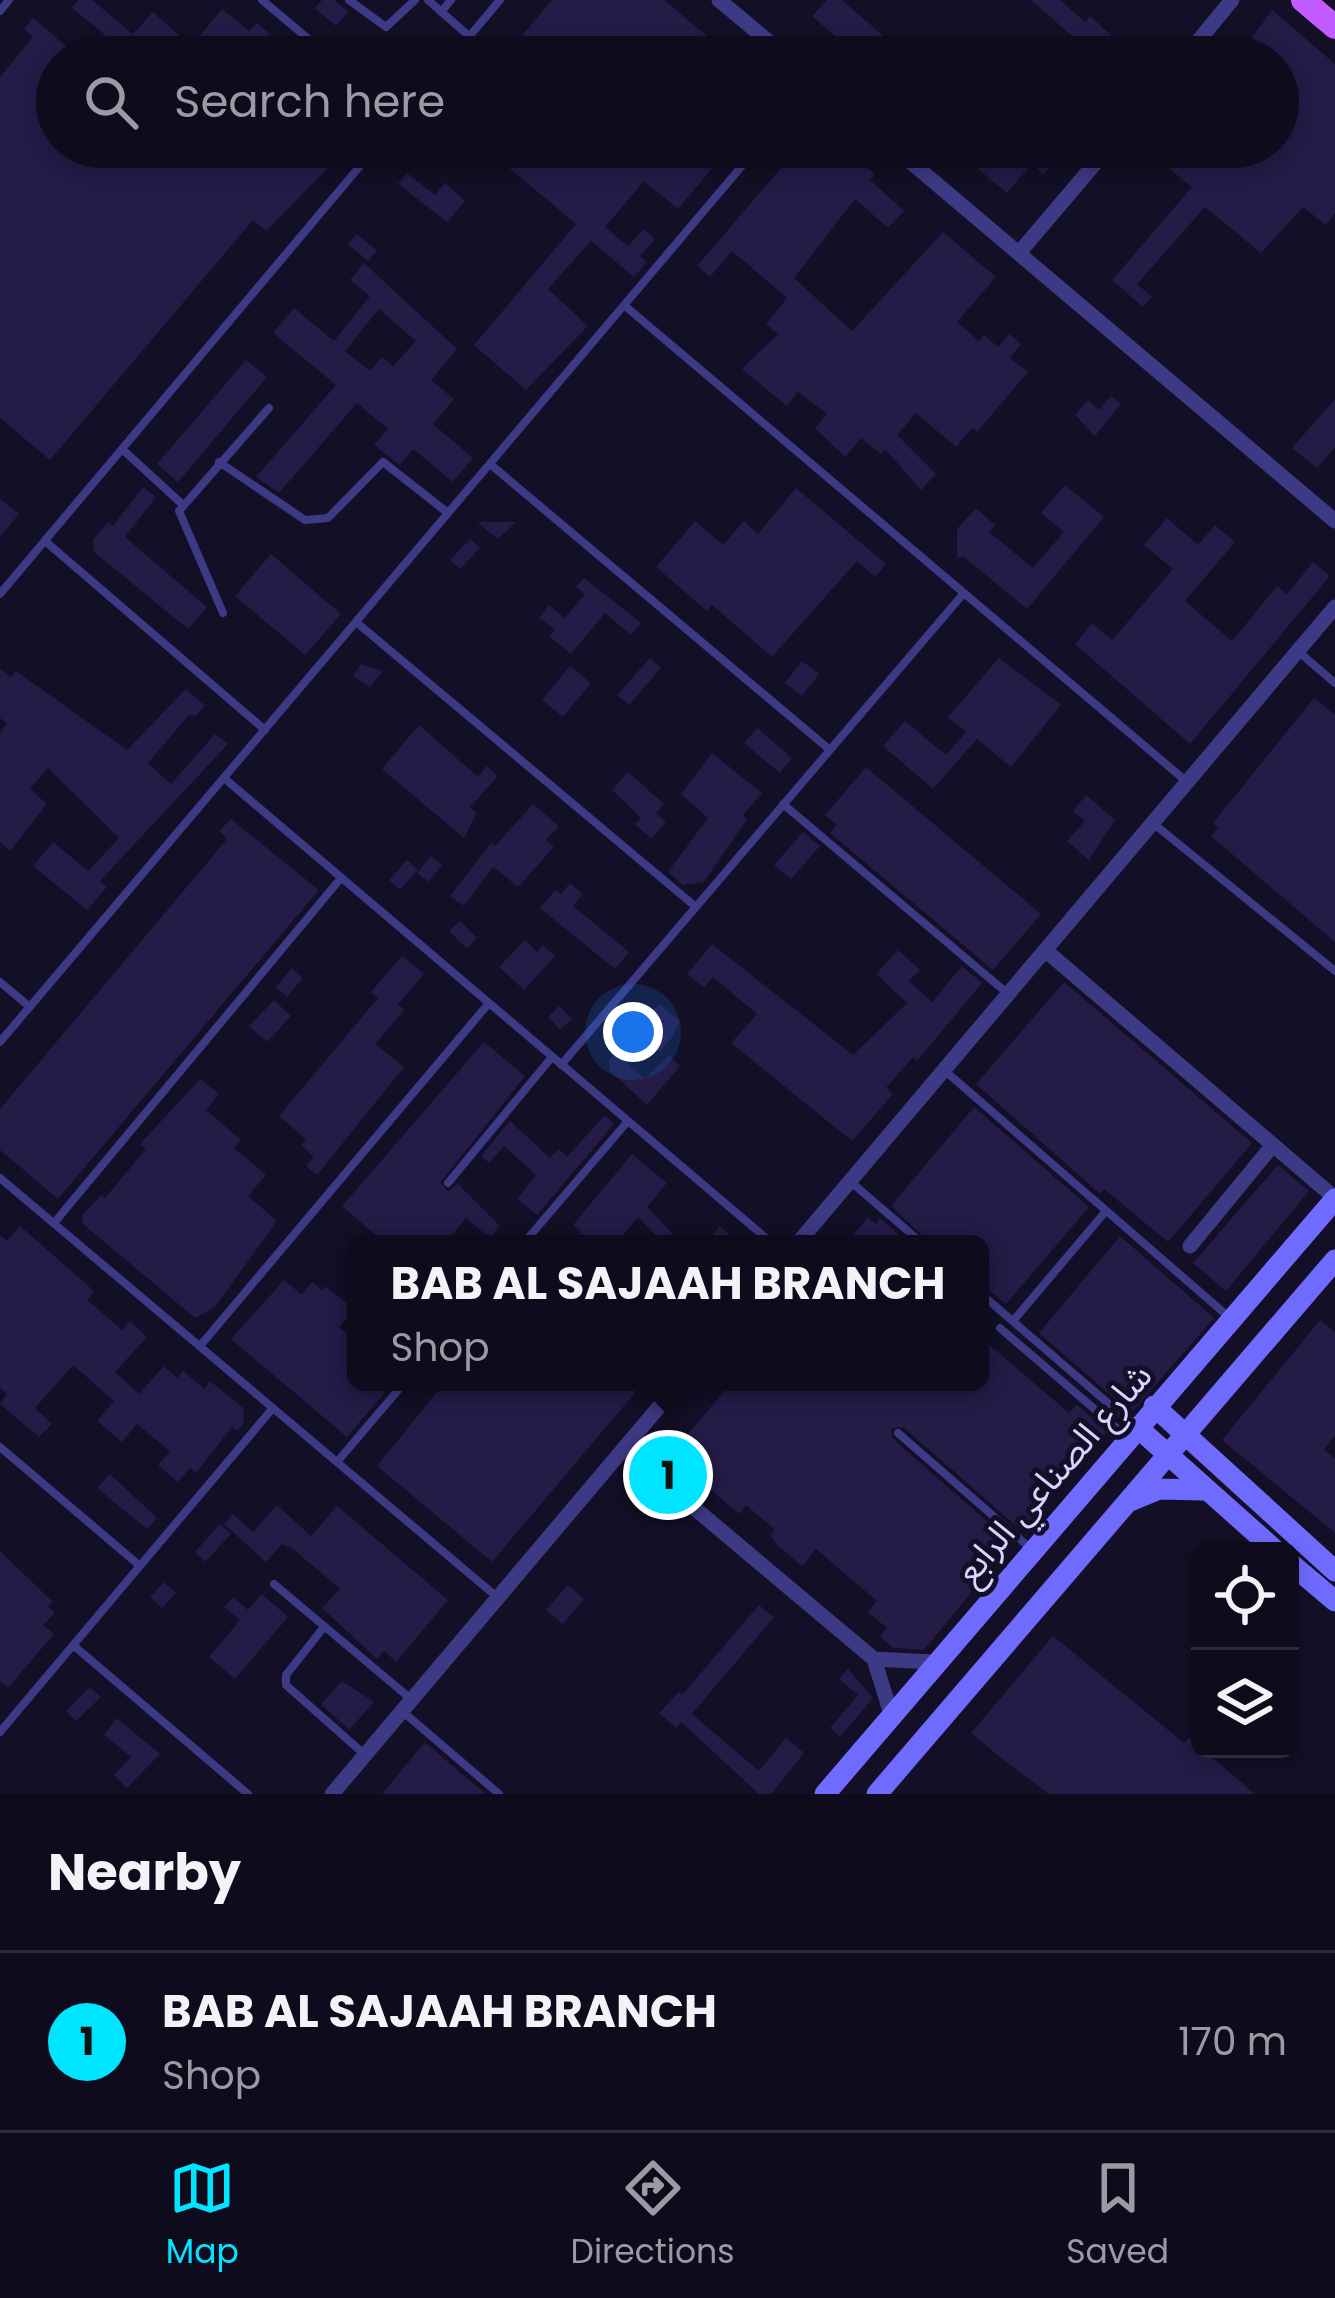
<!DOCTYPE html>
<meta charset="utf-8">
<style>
body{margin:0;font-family:Poppins,"Noto Sans Arabic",sans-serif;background:#171425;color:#f1f3f6}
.controls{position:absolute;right:36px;bottom:36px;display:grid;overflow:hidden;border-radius:18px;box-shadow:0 6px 18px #0003}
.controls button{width:108px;height:108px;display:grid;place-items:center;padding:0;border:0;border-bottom:3px solid #2e2b3b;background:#0e0b1c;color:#f1f3f6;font:60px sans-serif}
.you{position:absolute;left:633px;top:1032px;width:42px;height:42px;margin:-30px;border:9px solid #fff;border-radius:50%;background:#1a73e8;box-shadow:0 0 0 18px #1a73e833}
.badge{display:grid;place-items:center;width:78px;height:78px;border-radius:50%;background:#00e5ff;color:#111;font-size:39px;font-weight:700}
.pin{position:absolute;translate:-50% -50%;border:6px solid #fff;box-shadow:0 3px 12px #0006}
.popup{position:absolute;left:347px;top:1235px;width:642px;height:156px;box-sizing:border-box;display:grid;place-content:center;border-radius:18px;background:#0e0b1c;filter:drop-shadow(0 3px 9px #0005);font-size:39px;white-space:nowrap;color:#9b9ba3}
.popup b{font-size:45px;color:#f1f3f6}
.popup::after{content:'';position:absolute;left:50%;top:100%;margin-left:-24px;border:24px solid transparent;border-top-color:#0e0b1c}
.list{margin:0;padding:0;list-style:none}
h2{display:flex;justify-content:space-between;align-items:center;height:156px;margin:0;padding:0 48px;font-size:51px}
h2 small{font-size:39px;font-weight:400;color:#9b9ba3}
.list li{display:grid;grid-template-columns:78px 1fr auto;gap:36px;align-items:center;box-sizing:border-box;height:180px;padding:0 48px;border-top:3px solid #2e2b3b}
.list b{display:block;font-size:45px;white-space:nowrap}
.list p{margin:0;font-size:39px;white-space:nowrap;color:#9b9ba3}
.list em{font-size:39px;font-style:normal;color:#9b9ba3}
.icon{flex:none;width:66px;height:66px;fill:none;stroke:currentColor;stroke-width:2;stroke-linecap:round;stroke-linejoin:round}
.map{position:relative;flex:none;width:1335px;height:1794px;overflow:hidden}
.search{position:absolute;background:#0e0b1c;box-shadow:0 6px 18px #0003;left:36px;right:36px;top:36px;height:132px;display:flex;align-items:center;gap:30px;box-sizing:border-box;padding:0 42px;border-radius:66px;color:#9b9ba3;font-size:45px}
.sheet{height:336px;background:#0e0b1c}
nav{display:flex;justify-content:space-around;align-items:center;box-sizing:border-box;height:168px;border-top:3px solid #2e2b3b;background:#0e0b1c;font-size:33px;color:#9b9ba3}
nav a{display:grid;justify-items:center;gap:6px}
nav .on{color:#00e5ff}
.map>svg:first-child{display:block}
</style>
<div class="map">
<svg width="1335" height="1794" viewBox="0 0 1335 1794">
<rect width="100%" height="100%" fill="#130f26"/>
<path fill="#241b47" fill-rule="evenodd" d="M78,0H92L133,34L153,12L191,46L222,9L249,31L257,23L295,57H132L72,8Z
M322,0H334L348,12L336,26L315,8Z
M552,0H664L718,45L708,57H504Z
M827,0H842L896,47L904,38L925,57H859L812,16Z
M1031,0H1060L1085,22L1090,16L1135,57H1087L1068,40L1072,36Z
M1272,10L1335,64V213L1326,225L1303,207L1261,253L1205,207L1137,284L1152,297L1143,307L1112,280L1192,187L1143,147H1278V57H1238Z
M33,18L79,57H57V147H317L334,162L266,231L253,220L50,460L0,418V77L33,37L24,29Z
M383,35L396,46L404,38L416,48L408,57H385L373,46Z
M525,147H730L678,209L644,181L605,227L628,246L644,229L655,239L640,256L647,262L634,277L591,241L548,289L588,326L526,390L474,345L576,224L508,167Z
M799,147H841L875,174L870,180L904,211L888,228L855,199L794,278L852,331L943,232L996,277L957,322L979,341L984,335L998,347L1009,334L1021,344L1010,358L1028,372L977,432L972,428L956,447L916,413L897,435L936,474L921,490L885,449L881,454L861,438L845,457L815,428L827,414L798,392L787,406L742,369L778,334L766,324L787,298L732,251L710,277L697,266Z
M952,147H1068L1043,174L1032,164L1007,193Z
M407,173L435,195L445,183L465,201L447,222L398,184Z
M357,234L377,251L368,261L348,244Z
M364,263L457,349L431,380L454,399L433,424L473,458L453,482L413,449L400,465L374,445L388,429L357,403L279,493L256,477L336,385L273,333L294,308L334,341L370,296L350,280ZM379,309L416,341L393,366L382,357L370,371L345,351Z
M246,360L267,377L178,482L157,464Z
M1111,396L1121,404L1095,436L1075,415L1088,400L1099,410Z
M1335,399V447L1317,468L1292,448Z
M1065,485L1104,517L1027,609L964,557H957V529L976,508L995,525L989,532L1033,568L1064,532L1041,513Z
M143,487L156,497L125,537L207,607L188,629L94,552L93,540L108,522L113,526Z
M796,488L886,564L875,577L857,561L772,657L712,605L707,611L656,567L695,521L723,545L744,521L758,534Z
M0,499L19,514L0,537Z
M1167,518L1198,545L1215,525L1235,542L1185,601L1232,641L1277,586L1287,594L1313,562L1330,576L1190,744L1075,644L1092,623L1112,640L1173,569L1144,545Z
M477,522H516L498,539Z
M470,539L480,548L460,569L450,560Z
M271,554L341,614L305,655L235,596Z
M584,578L641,623L631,635L605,613L571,654L549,636L555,630L539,618L549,605L565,618L585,594L576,587Z
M650,658L661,668L629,705L617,695Z
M999,658L1061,705L1011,767L977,739L933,789L883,746L905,721L946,755L966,732L948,717Z
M802,661L819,674L802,696L785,683Z
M361,664L383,671L370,687L353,676Z
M570,666L591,683L563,717L542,700Z
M0,668L11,677L16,671L127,750L186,689L205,706L195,716L189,715L148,763L171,784L215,734L228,744L100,881L107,887L87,910L33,866L53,842L88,871L119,838L48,768L30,789L47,804L10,851L0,842V733L7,724L0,718Z
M1314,698L1335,715V942L1211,836L1218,827L1213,823Z
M419,725L478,777L487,766L498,776L470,807L477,813L464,838L382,769Z
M757,728L792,758L780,773L744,743Z
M712,753L762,793L743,815L747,819L704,882L683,885L668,872L708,818L681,794Z
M866,767L1041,914L993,970L830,833L837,825L825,815Z
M628,772L664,804L656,813L666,822L651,839L635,824L641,818L612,790Z
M1086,795L1115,820L1089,860L1067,841L1085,821L1073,811Z
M533,804L559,826L546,840L554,847L518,887L493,867L464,906L450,896L491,843L495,846Z
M231,819L319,890L58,1199L0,1150V1109L227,839L219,831Z
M803,832L820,846L791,879L774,865Z
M431,856L442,865L428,882L417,873Z
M407,860L418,870L400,890L389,880Z
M570,883L583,894L573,906L629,952L615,969L540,908L555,890L561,894Z
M460,921L477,938L467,949L449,931Z
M525,940L537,952L543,945L555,956L524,990L499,967Z
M712,944L853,1055L907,1003L876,974L898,950L920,970L909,981L932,1002L962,966L982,983L917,1061L913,1057L886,1088L893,1094L852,1141L731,1043L757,1014L713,977L704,988L687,974Z
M402,956L424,974L398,1004L404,1010L375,1044L404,1067L317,1175L306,1166L314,1157L301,1145L306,1139L279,1116L378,998L371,992Z
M292,968L303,978L287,997L276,987Z
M1064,982L1252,1143L1168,1242L1104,1189L1100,1194L976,1084Z
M274,1000L291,1016L267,1042L249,1026Z
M659,1004L680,1021L672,1037L660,1052L645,1039L626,1062L645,1079L669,1055L680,1066L647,1105L610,1071L609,1060Z
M559,1006L572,1019L560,1030L548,1017Z
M484,1042L525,1076L440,1183L448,1191L458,1184L500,1226L490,1238L466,1218L444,1244H386L342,1206Z
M200,1079L219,1094L206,1110L241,1140L234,1148L266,1175L248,1196L277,1221L215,1307L195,1318L83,1224L82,1215L102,1195L105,1198L146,1149L140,1144Z
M974,1107L1089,1207L1006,1304L980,1283V1244H931L891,1206Z
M605,1115L614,1124L537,1215L517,1199L536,1175L504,1146L489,1163L481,1156L510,1121L550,1158L559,1149L567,1157Z
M632,1154L667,1183L647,1207L673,1234L663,1243L638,1217L616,1244H571L581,1232L573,1225Z
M1278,1165L1309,1191L1226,1291L1193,1263Z
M868,1217L876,1224L880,1218L910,1244H865L854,1234Z
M20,1226L94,1291L87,1300L122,1330L130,1321L147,1337L115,1372L139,1394L164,1366L177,1378L183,1371L205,1389L210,1381L243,1408L244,1423L237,1431L232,1427L196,1473L190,1468L178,1482L158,1465L170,1451L137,1424L122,1442L97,1421L114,1401L73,1365L35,1408L52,1424L39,1437L0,1404L7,1394L0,1388V1235L7,1241Z
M720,1226L740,1244H716L709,1238Z
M1120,1236L1214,1318L1130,1414L1124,1412L1118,1418L1111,1412L1117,1407L1114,1398L1039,1333Z
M284,1280L302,1295L312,1282L322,1290L325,1286L354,1309L339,1327L356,1342V1382H394L347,1437L231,1339Z
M1320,1320L1335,1332V1436L1324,1449L1335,1458V1533L1222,1440Z
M980,1337L1069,1413L1077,1405L1107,1431L1022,1531L903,1427L891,1429L893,1439L1012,1543L924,1650L893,1648L880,1637L887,1628L868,1612L877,1601L816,1549L802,1566L777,1545L770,1535L775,1530L746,1505L739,1514L670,1455L732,1382H980Z
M445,1382H644L492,1562L377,1466Z
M110,1474L157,1518L147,1529L97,1488Z
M277,1505L311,1536L337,1506L448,1600L396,1662L384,1651L377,1659L322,1608L340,1589L292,1548L282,1544L266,1562L224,1524L233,1514L253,1532Z
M220,1524L231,1534L205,1562L195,1552Z
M0,1551L53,1602L48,1607L55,1613L43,1625L54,1634L8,1688L0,1681Z
M164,1582L176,1593L162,1608L150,1597Z
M568,1585L584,1599L563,1624L546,1610Z
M262,1594L288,1617L235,1679L209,1657L240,1620L224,1607L233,1597L248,1610Z
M759,1605L774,1617L692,1714L759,1771L786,1738L804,1753L771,1794H759L681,1722L676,1728L659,1713L679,1692L682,1695Z
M1053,1636L1184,1743L1189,1738L1255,1794H1049L1006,1762L971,1733Z
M848,1669L873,1698L840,1737L830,1728L858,1695L839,1679Z
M342,1681L374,1702L349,1730L321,1704Z
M90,1687L101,1697L76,1721L66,1711Z
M117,1718L160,1754L127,1788L114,1775L131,1757L104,1735Z
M425,1742L462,1774L486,1794H382Z"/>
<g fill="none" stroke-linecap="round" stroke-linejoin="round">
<path stroke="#3d3a85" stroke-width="8" d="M262,0L330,57
M349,0L386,27L415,0
M428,0L470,37
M0,11L9,0
M441,12L451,0
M452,57L500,0
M624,305L1186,781
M122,449L182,504
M219,462L305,520L328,518L383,462L448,513
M490,464L830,750
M45,541L265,730
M0,594L376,147
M223,613L179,511L269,408
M356,622L696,907
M1300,653L1335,683
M224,778L773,1244
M783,804L1007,993
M1154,824L1335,971
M0,982L30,1007
M0,1042L758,147
M561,1065L964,593
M944,1070L1230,1318
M0,1178L497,1597
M851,1182L923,1244
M448,1183L552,1057
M54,1223L341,878
M523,1244L628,1121
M980,1293L1109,1404
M1013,1321L1106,1211
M1000,1328L1126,1436
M200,1346L489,1003
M898,1433L1030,1548
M0,1447L140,1566
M337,1462L405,1382
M274,1584L411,1699
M324,1627L286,1675V1685L364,1754
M73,1645L248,1794
M402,1711L499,1794
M0,1732L273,1408"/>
<path stroke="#3d3a85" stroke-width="15" d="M719,0L787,57
M1185,57L1232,0
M893,147L1335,521
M1019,253L1109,147
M1045,950L1335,1198
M797,1244L1335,607
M1190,1246L1273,1145
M624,1449L874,1659L891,1714
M874,1659L933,1662
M332,1794L680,1382"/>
<path stroke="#6f6bff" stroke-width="21" d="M1154,1406L1335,1571
M1137,1427L1276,1551
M1130,1501L1159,1489L1202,1490
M1290,1563L1335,1601
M825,1794L1335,1199
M877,1794L1335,1260"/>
<path stroke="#c25bff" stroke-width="24" d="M1303,0L1335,27"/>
</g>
<g text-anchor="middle" stroke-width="10" stroke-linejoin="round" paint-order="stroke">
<g font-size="36" fill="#d9d4ff" stroke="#130f26">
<text transform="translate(1053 1473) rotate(-49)" y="13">شارع الصناعي الرابع</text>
</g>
</g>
</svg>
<div class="controls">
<button><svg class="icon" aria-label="locate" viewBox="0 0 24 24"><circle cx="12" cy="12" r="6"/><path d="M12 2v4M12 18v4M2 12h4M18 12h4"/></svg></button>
<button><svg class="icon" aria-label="layers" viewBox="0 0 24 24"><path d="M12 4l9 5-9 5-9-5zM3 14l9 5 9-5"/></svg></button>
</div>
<div class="you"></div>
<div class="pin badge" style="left:668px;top:1475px">1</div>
<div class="popup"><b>BAB AL SAJAAH BRANCH</b>Shop</div>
<div class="search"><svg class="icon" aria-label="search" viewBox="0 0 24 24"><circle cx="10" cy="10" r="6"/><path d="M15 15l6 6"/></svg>Search here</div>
</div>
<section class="sheet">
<h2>Nearby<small></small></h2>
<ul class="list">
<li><span class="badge">1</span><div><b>BAB AL SAJAAH BRANCH</b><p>Shop</p></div><em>170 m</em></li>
</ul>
</section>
<nav>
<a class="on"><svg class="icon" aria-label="map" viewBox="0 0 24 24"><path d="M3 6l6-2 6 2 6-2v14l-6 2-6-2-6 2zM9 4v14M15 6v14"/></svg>Map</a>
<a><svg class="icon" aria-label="directions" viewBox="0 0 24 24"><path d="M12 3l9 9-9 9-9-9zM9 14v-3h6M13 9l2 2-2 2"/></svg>Directions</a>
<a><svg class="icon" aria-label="saved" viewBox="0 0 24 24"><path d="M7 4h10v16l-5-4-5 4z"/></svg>Saved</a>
</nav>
